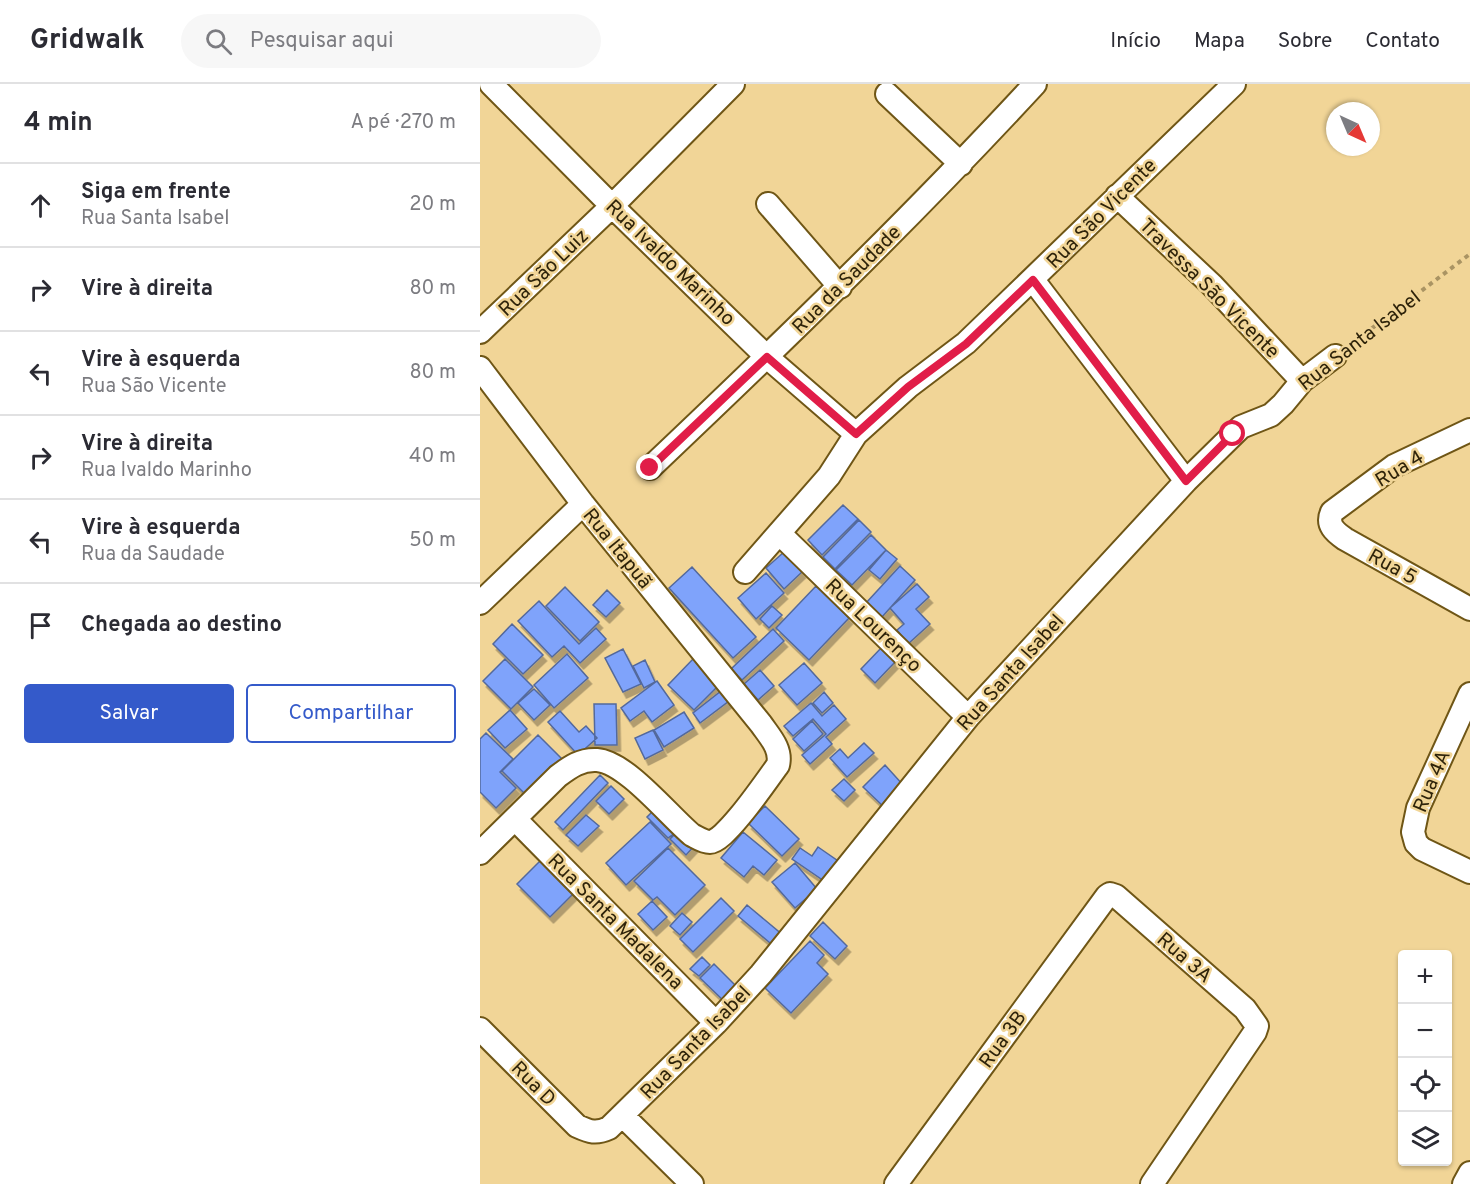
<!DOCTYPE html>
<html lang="pt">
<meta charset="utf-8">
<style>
body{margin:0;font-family:Overpass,sans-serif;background:#f7f7f7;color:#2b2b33}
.controls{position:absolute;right:18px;bottom:18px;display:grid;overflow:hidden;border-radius:6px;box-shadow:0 2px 4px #0004}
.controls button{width:54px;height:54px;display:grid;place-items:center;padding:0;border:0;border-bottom:2px solid #e1e1e2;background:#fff;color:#2b2b33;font:30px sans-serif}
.compass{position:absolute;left:846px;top:18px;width:54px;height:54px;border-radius:50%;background:#fff;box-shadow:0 2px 4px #0004;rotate:136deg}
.stop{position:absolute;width:18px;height:18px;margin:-14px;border:4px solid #e11d48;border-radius:50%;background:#fff}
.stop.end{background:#e11d48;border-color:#fff;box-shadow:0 2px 6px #0008}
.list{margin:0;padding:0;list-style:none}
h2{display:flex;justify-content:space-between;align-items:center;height:78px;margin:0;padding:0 24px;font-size:26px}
h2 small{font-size:20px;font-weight:400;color:#7c7c81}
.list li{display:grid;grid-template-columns:39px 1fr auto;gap:18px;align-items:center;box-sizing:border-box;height:84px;padding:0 24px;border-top:2px solid #e1e1e2}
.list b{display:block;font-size:22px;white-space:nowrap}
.list p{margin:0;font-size:20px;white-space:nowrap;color:#7c7c81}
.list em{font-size:20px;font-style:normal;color:#7c7c81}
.actions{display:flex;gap:12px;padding:18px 24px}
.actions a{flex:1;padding:14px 0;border:2px solid #345aca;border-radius:6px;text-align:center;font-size:21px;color:#345aca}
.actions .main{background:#345aca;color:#fff}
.icon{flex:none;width:33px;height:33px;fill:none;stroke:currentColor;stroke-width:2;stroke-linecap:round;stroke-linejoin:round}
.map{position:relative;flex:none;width:990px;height:1100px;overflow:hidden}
header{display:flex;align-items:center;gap:36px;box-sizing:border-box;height:84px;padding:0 30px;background:#fff;border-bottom:2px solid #e1e1e2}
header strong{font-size:28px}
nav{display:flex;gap:33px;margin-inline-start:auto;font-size:21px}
.search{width:420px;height:54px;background:#f7f7f7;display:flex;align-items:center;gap:15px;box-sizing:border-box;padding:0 21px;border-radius:33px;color:#7c7c81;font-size:22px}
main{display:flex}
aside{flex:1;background:#fff}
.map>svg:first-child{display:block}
</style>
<header>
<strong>Gridwalk</strong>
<div class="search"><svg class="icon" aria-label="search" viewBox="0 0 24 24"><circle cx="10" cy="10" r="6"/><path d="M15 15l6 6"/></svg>Pesquisar aqui</div>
<nav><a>Início</a><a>Mapa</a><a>Sobre</a><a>Contato</a></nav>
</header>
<main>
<aside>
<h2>4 min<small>A pé · 270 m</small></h2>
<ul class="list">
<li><svg class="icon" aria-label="ahead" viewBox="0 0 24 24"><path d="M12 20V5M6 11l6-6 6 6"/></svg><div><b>Siga em frente</b><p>Rua Santa Isabel</p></div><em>20 m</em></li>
<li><svg class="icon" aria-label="right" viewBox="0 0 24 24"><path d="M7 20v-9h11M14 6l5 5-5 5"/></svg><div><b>Vire à direita</b></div><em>80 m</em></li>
<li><svg class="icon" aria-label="left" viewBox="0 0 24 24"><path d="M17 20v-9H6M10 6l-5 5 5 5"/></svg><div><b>Vire à esquerda</b><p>Rua São Vicente</p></div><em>80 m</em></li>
<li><svg class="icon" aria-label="right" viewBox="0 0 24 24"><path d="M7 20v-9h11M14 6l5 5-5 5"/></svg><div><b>Vire à direita</b><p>Rua Ivaldo Marinho</p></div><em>40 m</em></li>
<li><svg class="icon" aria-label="left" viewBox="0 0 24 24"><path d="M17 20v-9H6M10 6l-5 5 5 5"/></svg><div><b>Vire à esquerda</b><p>Rua da Saudade</p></div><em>50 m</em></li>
<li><svg class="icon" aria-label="arrive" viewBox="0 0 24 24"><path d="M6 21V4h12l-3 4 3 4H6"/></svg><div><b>Chegada ao destino</b></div></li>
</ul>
<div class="actions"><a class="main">Salvar</a><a>Compartilhar</a></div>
</aside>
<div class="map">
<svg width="990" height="1100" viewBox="0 0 990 1100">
<defs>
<filter id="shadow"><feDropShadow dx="3.5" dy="6" stdDeviation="0" flood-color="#0004"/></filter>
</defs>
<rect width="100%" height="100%" fill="#f1d597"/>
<path fill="#7fa3fb" stroke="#53699c" stroke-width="1.5" filter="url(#shadow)" d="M363,421L378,435L342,471L328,456Z
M379,436L391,448L355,485L343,473Z
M391,451L406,466L372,501L356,486Z
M406,466L417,475L400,495L389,486Z
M304,468L322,488L304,505L286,484Z
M420,482L435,496L402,533L386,519Z
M212,483L276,553L253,574L189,504Z
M286,489L304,509L276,535L258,514Z
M437,500L449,513L436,525L450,540L428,560L417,546L424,540L410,524Z
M336,502L369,534L329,576L296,544Z
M85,503L119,538L100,557L66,522Z
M127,506L140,519L126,533L113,521Z
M59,517L99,560L116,544L126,555L100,579L84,562L72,573L38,537Z
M292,522L302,531L289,544L280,535Z
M32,540L63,571L43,590L13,560Z
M293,545L304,557L262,596L251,585Z
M402,563L416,577L395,599L381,585Z
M143,565L161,600L143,608L125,574Z
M87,570L108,594L74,624L54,601Z
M25,575L53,603L31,625L3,597Z
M213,575L239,601L214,626L188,601Z
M165,576L175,598L164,604L153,582Z
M324,579L342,599L317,621L299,601Z
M280,586L294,602L278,616L264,600Z
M177,597L194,621L172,638L164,627L150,637L141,624Z
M54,605L70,621L54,636L38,619Z
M241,607L249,617L220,639L213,629Z
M344,608L353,619L342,629L333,619Z
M331,619L342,632L354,621L366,635L346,653L352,660L330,680L322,671L346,650L333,635L313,652L304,642Z
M114,620H136L137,661H115Z
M30,626L47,645L25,664L8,646Z
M80,627L99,648L106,642L117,654L98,671L68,638Z
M204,628L214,644L184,663L174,646Z
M332,637L343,650L324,667L313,655Z
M173,646L183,666L165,675L155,654Z
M6,649L33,675L20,688L36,704L16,724L0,708V655Z
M58,651L83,676L45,710L22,687Z
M384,659L394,669L367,693L350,674L360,665L368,674Z
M405,681L424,702L406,725L383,703Z
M120,691L128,699L83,746L75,738Z
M364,695L375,706L364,717L352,706Z
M131,702L144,715L129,730L116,717Z
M285,722L319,755L302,772L268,739Z
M176,724L199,746L188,754L167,733Z
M106,731L119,742L98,762L86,751Z
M170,738L191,760L146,801L126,779Z
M201,744L217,759L206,771L190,755Z
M263,748L297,776L284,791L273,782L264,793L241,774Z
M338,763L361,779L347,799L312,775L320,764L332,772Z
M188,764L225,801L195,831L177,813L173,816L154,797Z
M60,777L93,810L70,833L37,800Z
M315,779L337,805L315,824L292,798Z
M241,814L254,827L213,868L200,855Z
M172,817L187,833L173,846L158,830Z
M267,821L304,852L296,864L258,832Z
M202,829L212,838L200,851L190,842Z
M343,838L367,862L355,875L330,852Z
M330,857L344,871L337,879L348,890L311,929L285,904Z
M222,873L230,881L219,892L210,885Z
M234,880L260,906L247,920L220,894Z"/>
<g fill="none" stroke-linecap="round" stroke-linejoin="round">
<g stroke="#6f5616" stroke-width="26">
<path id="minor" d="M11,0L132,122L287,273L376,350
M407,10L481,80
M637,112L732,201L822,297
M288,120L360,203
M553,196L706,397
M0,248L132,122L253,0
M0,284L103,420L281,640C290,653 302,665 298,681C287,696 245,758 230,758C223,758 218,754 212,751C189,732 146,678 117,676C101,675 90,683 78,692L0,769
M990,346L914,382L852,428C846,441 855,448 865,455L990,525
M170,384C302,259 432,133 555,0
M299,449L488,633
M265,488L349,392L376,350L428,303L486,259L754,0
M0,519L103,420
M990,610L938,724L933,748L936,759L942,765L990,788
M35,735L236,939
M0,945L97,1042C110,1048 116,1050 129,1044L236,939L281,890L488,633L706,397L761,343L791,331L803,320L822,297L855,272
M143,1032L212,1100
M416,1100L627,812L630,810L636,812L765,925L777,942L775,948L672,1100
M984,1100L990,1089"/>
</g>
<path stroke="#aa9463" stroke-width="4" stroke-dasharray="4.5 4.5" stroke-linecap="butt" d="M870,261L990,170"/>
<use href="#minor" stroke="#fff" stroke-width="22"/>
</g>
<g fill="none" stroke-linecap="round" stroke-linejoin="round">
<path stroke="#e11d48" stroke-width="8" d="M170,384L287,273L376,350L428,303L486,260L553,196L706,397L753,350"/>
</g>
<g text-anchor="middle" stroke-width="5" stroke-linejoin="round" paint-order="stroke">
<g font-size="20" fill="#2e230a" stroke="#f1d597">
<text transform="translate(621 129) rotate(-45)" y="7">Rua São Vicente</text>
<text transform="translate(191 178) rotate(44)" y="7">Rua Ivaldo Marinho</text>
<text transform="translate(63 188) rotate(-44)" y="7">Rua São Luiz</text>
<text transform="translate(366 195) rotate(-45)" y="7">Rua da Saudade</text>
<text transform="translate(730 204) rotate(45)" y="7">Travessa São Vicente</text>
<text transform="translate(879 256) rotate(-38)" y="7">Rua Santa Isabel</text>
<text transform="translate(919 384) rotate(-31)" y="7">Rua 4</text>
<text transform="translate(138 464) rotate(51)" y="7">Rua Itapuã</text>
<text transform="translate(913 482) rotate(29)" y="7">Rua 5</text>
<text transform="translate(394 541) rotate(44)" y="7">Rua Lourenço</text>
<text transform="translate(530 588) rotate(-48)" y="7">Rua Santa Isabel</text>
<text transform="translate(951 697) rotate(-67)" y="7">Rua 4A</text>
<text transform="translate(136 837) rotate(45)" y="7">Rua Santa Madalena</text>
<text transform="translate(705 873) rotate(41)" y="7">Rua 3A</text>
<text transform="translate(522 955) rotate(-54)" y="7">Rua 3B</text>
<text transform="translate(215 958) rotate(-46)" y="7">Rua Santa Isabel</text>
<text transform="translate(54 999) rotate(45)" y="7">Rua D</text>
</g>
</g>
</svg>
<div class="controls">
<button>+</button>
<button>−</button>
<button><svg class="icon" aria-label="locate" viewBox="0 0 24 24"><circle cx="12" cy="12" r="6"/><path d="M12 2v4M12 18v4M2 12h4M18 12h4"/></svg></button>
<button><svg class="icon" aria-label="layers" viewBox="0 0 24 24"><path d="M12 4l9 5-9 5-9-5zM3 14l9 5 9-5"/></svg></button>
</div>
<svg class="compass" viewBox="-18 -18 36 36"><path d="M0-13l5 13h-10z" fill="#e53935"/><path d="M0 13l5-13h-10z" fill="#7c7c81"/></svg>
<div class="stop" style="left:753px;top:350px"></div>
<div class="stop end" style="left:170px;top:384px"></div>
</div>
</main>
